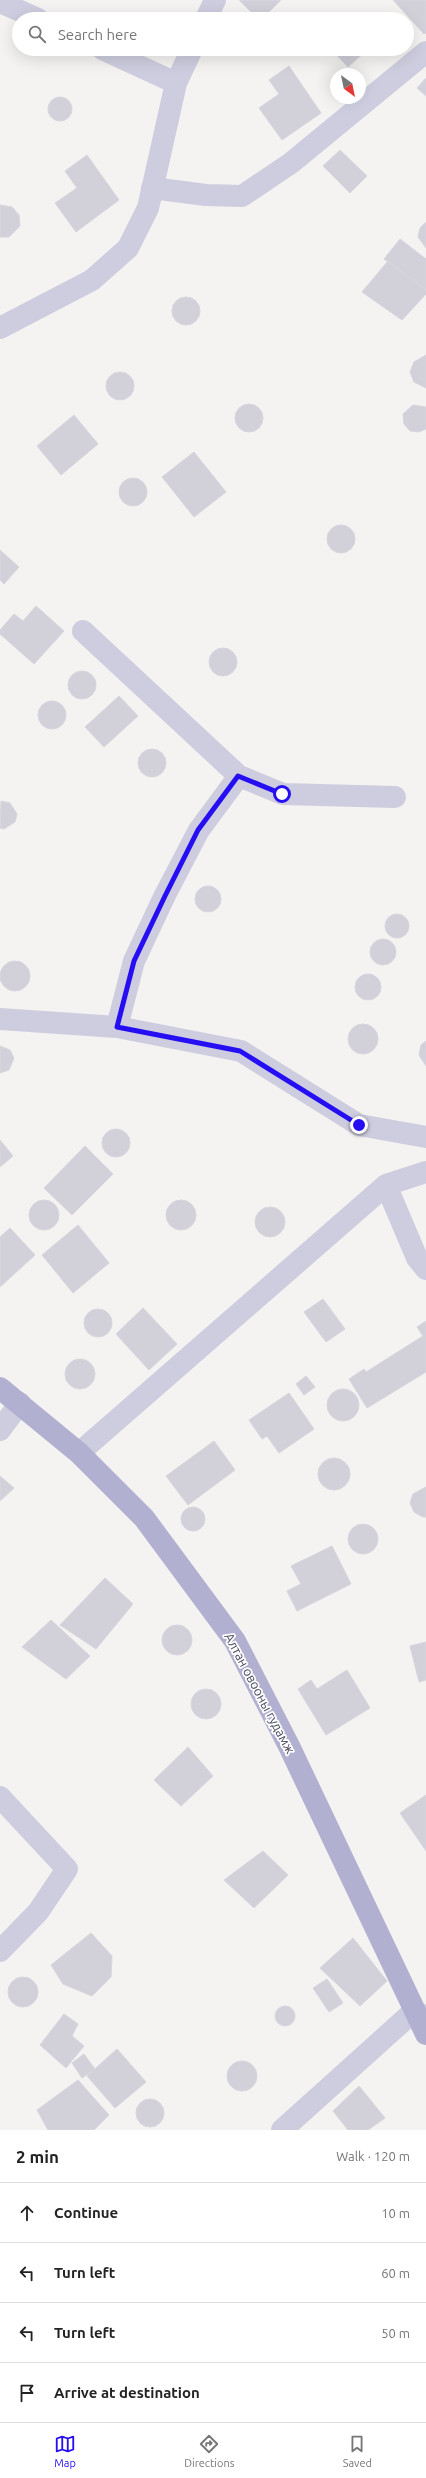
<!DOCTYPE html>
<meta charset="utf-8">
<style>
body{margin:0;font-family:Ubuntu,sans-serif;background:#f6f6f6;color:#222}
.compass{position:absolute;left:330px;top:68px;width:36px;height:36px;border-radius:50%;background:#fff;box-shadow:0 4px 16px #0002;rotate:147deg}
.stop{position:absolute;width:12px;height:12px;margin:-9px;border:3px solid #250ef1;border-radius:50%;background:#fff}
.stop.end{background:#250ef1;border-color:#fff;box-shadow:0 1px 4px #0008}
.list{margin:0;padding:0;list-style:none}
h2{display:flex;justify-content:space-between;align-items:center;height:52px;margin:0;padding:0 16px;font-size:17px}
h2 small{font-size:13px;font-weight:400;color:#767676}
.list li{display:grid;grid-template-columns:26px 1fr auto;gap:12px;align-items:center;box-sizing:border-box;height:60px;padding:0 16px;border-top:1px solid #e0e0e0}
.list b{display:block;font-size:15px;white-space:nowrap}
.list em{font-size:13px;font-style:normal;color:#767676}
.icon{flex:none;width:22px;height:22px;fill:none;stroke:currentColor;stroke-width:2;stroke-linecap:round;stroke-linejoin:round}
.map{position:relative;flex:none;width:426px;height:2130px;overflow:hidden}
.search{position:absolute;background:#fff;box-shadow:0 4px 16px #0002;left:12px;right:12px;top:12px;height:44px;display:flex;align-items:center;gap:10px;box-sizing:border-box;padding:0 14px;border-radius:22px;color:#767676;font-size:15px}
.sheet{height:292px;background:#fff}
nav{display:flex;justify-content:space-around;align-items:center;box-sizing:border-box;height:56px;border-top:1px solid #e0e0e0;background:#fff;font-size:11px;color:#767676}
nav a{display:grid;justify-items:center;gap:2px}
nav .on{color:#250ef1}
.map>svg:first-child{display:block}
</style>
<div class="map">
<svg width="426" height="2130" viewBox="0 0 426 2130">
<rect width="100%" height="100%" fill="#f4f3f1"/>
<path fill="#d2d0d9" stroke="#d7d5dd" d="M239,0H281L262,19H258Z
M393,0H426V33L424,34Z
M355,12L362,19H348Z
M331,49H368L348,67Z
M289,66L321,113L282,140L259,108L279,94L269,80Z
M426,78V96L417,88Z
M48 109a12 12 0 1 1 24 0a12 12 0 1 1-24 0Z
M340,150L367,176L350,193L323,166Z
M87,155L119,200L76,232L55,203L77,188L65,171Z
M0,205L12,207L19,215L20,226L9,237H0Z
M426,222V248L418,237L420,228Z
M400,239L426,259V290L384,259Z
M388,261L426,290V294L402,320L362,292Z
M172 311a14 14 0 1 1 28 0a14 14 0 1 1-28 0Z
M426,355V388L414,382L410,372L414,362Z
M106 386a14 14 0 1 1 28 0a14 14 0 1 1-28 0Z
M235 418a14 14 0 1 1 28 0a14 14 0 1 1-28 0Z
M413,405L426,407V429L419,432L410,431L404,424L403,414Z
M74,415L98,444L61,475L37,446Z
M194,452L226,492L194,517L162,477Z
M119 492a14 14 0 1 1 28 0a14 14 0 1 1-28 0Z
M327 539a14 14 0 1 1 28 0a14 14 0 1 1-28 0Z
M0,550L19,567L4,584L0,580Z
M36,606L64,631L34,664L0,634V630L14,614L23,621Z
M209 662a14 14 0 1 1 28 0a14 14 0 1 1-28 0Z
M68 685a14 14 0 1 1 28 0a14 14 0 1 1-28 0Z
M119,696L138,716L104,747L85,727Z
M38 715a14 14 0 1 1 28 0a14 14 0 1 1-28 0Z
M138 763a14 14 0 1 1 28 0a14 14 0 1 1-28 0Z
M1,801L10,803L17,814L15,822L4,829L0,828Z
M195 899a13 13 0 1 1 26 0a13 13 0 1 1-26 0Z
M385 926a12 12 0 1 1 24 0a12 12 0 1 1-24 0Z
M370 952a13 13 0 1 1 26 0a13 13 0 1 1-26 0Z
M0 976a15 15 0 1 1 30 0a15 15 0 1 1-30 0Z
M355 987a13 13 0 1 1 26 0a13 13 0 1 1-26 0Z
M348 1039a15 15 0 1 1 30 0a15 15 0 1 1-30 0Z
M426,1041V1066L419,1055L421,1045Z
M0,1046L10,1050L14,1058L9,1070L0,1073Z
M102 1143a14 14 0 1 1 28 0a14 14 0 1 1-28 0Z
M0,1140L13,1156L0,1167Z
M85,1146L113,1174L72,1215L44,1188Z
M29 1215a15 15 0 1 1 30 0a15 15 0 1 1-30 0Z
M166 1215a15 15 0 1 1 30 0a15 15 0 1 1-30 0Z
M255 1222a15 15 0 1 1 30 0a15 15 0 1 1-30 0Z
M78,1225L109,1263L73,1293L42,1255Z
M10,1228L35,1255L0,1287V1237Z
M323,1299L345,1329L326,1342L304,1312Z
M143,1308L177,1344L149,1370L116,1334Z
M84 1323a14 14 0 1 1 28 0a14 14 0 1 1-28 0Z
M426,1321V1372L367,1408L349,1379L364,1369L366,1372L423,1336L417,1327Z
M65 1374a15 15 0 1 1 30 0a15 15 0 1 1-30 0Z
M306,1376L315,1387L304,1395L296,1384Z
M327 1405a16 16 0 1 1 32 0a16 16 0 1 1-32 0Z
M289,1393L314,1429L279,1453L267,1436L262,1439L249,1420Z
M214,1441L235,1470L188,1505L166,1476Z
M318 1474a16 16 0 1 1 32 0a16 16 0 1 1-32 0Z
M0,1476L14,1488L0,1501Z
M426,1487V1517H423L414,1512L410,1503L413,1494Z
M181 1519a12 12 0 1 1 24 0a12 12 0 1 1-24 0Z
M348 1539a15 15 0 1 1 30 0a15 15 0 1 1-30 0Z
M332,1546L351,1584L297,1611L287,1591L301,1584L291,1566Z
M105,1578L133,1604L96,1649L60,1625Z
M51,1620L90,1656L66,1679L22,1647Z
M162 1640a15 15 0 1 1 30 0a15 15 0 1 1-30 0Z
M426,1642V1680L419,1682L410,1646Z
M347,1670L370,1708L326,1735L298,1689L311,1680L317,1689Z
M191 1704a15 15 0 1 1 30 0a15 15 0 1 1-30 0Z
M188,1747L213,1776L181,1806L154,1780Z
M426,1795V1851L400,1813Z
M263,1851L288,1875L254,1908L224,1880Z
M91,1933L112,1956L111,1977L92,1996L63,1984L51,1965Z
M353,1938L387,1981L360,2006L320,1968Z
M8 1992a15 15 0 1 1 30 0a15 15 0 1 1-30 0Z
M327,1979L343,2003L329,2012L313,1988Z
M275 2016a10 10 0 1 1 20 0a10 10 0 1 1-20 0Z
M64,2014L78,2024L72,2036L84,2046L66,2068L40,2045Z
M117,2049L146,2082L115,2108L87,2076Z
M84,2054L95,2069L82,2078L72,2063Z
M227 2076a15 15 0 1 1 30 0a15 15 0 1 1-30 0Z
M78,2080L109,2115L94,2130H48L37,2110Z
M359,2086L385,2118L368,2130H348L333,2111Z
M136 2113a14 14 0 1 1 28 0a14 14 0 1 1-28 0Z"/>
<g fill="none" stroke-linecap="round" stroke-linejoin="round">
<path stroke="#cdcddf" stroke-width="22" d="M0,2L38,19
M206,19L215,0
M102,49L176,83
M152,188L206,195L242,196L291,163L426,52
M0,328L92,280L128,248L148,208L176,83L192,49
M83,631L239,776L199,830L165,895L134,961L117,1027
M239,776L283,794L395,797
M0,1019L117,1027L241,1051L359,1125L426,1137
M386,1185L417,1258L426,1269
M0,1430L20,1403
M79,1453L386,1185L426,1172
M0,1797L67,1869L38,1912L0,1951
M282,2130L413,2012L426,2016"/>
<path stroke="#b1b0d1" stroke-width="22" d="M0,1388L79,1453L144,1518L235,1641L289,1746L426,2034"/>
</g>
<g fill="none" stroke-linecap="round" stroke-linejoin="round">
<path stroke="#250ef1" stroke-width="5" d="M282,794L238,776L198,830L165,896L134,961L117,1027L240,1051L359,1125"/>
</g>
<g text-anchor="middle" stroke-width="3.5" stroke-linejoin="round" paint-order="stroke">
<g font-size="13" fill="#484860" stroke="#fff">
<text transform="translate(260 1693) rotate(62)" y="5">Алтан овооны гудамж</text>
</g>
</g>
</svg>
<svg class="compass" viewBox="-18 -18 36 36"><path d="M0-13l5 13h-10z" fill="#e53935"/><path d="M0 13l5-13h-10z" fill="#767676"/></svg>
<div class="stop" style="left:282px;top:794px"></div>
<div class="stop end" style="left:359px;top:1125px"></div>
<div class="search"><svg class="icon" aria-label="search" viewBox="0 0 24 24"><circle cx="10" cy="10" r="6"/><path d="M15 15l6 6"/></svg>Search here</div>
</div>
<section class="sheet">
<h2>2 min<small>Walk · 120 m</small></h2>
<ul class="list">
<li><svg class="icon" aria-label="ahead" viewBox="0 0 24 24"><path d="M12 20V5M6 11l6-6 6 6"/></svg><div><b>Continue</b></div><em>10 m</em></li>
<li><svg class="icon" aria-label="left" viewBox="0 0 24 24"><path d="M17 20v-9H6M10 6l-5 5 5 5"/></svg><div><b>Turn left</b></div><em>60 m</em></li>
<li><svg class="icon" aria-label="left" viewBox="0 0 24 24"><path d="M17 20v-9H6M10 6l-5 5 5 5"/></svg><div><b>Turn left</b></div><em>50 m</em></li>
<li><svg class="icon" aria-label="arrive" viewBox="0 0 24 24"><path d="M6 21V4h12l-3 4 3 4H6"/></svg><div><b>Arrive at destination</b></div></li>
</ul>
</section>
<nav>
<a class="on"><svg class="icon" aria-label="map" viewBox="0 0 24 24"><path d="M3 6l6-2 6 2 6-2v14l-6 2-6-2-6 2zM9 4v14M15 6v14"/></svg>Map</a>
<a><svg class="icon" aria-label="directions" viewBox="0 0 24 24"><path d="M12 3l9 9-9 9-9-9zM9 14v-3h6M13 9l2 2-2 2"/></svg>Directions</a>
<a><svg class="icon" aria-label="saved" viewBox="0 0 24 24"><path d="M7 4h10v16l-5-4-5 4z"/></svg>Saved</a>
</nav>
